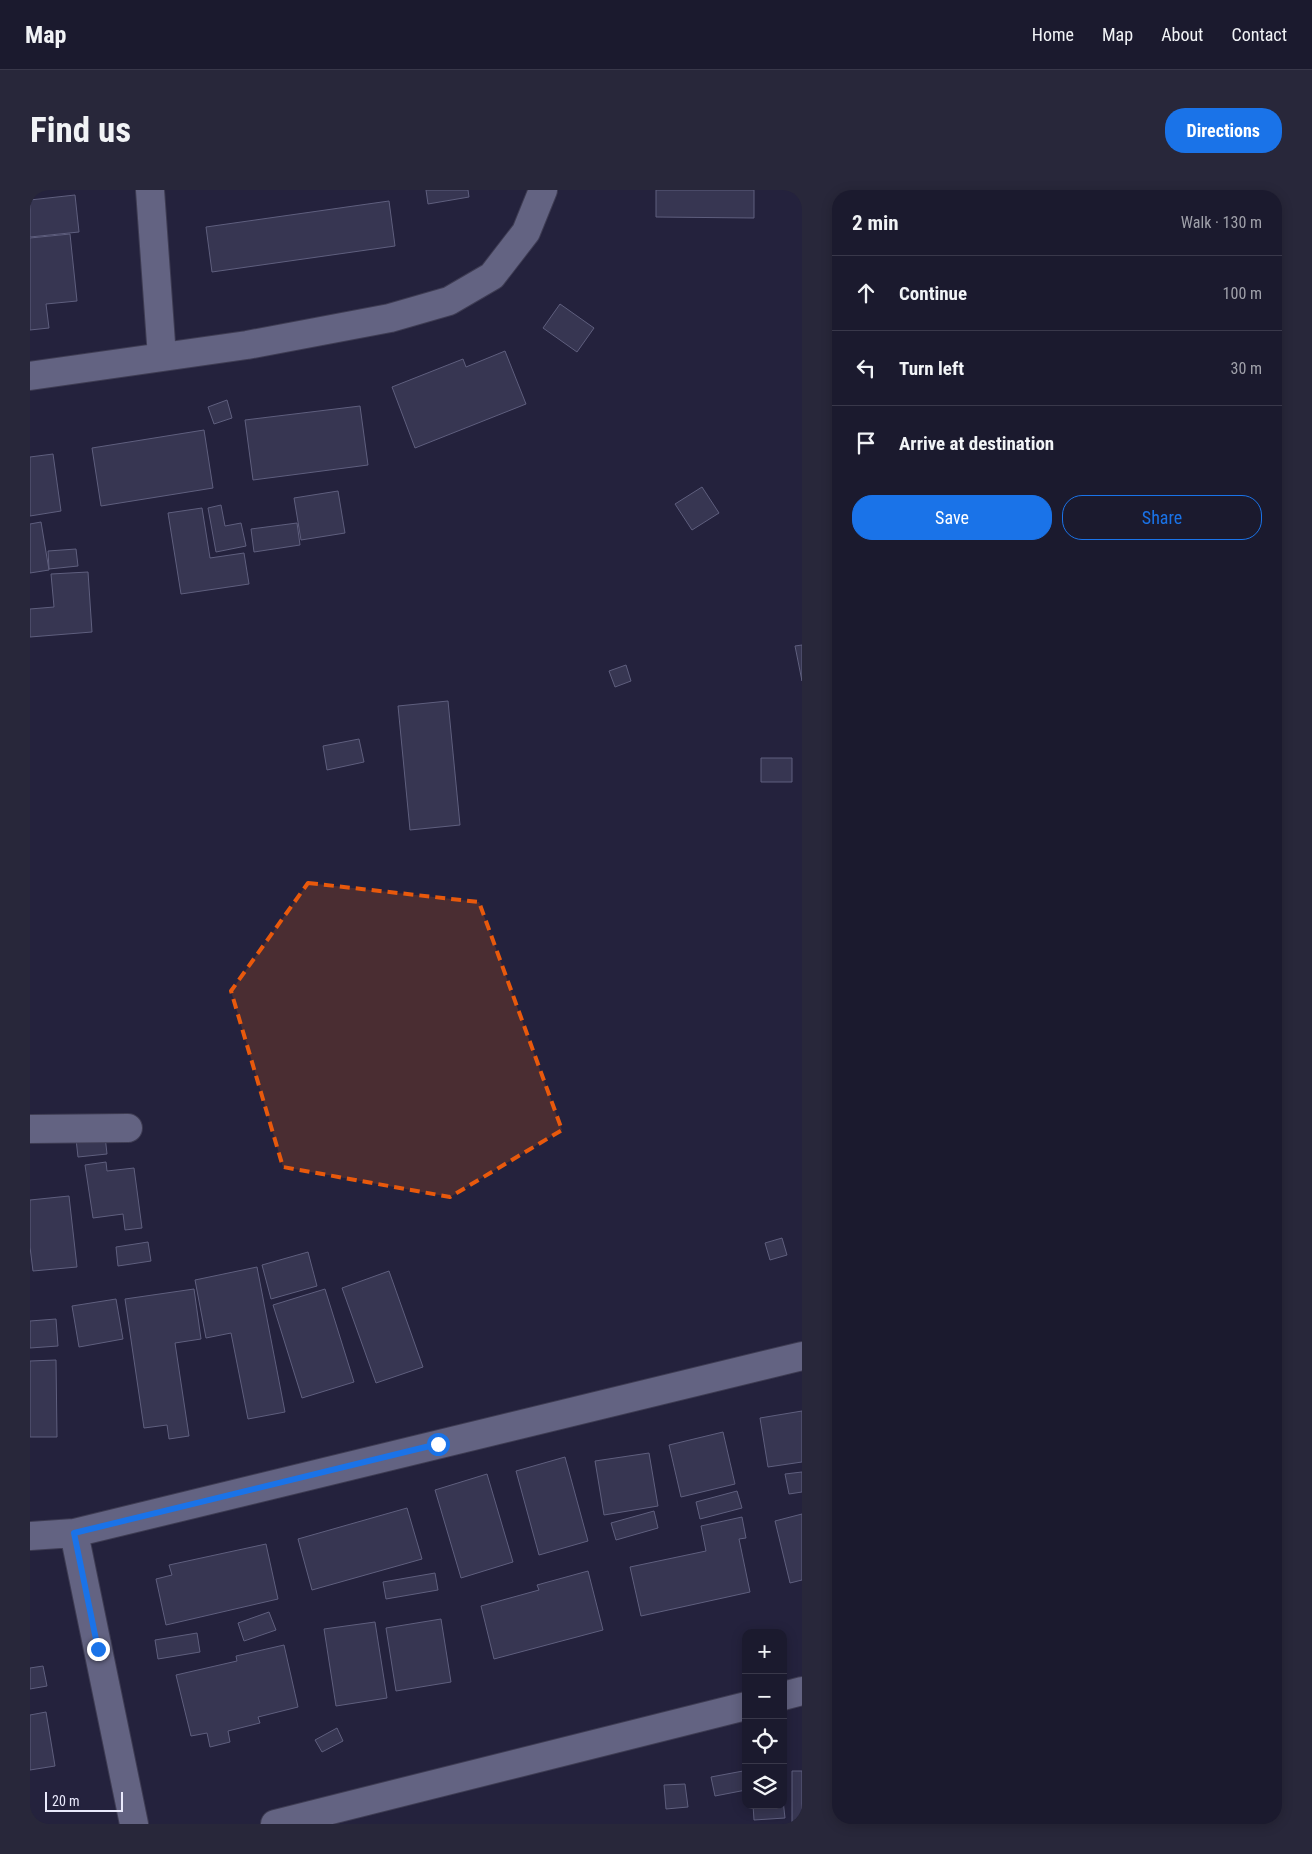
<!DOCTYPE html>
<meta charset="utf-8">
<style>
body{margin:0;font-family:"Roboto Condensed",sans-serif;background:#28273a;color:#f1f3f6}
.controls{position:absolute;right:15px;bottom:15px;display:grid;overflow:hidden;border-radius:10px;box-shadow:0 2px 12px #0003}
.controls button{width:45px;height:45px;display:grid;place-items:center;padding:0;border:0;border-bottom:1px solid #39384a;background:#1b1a2e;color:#f1f3f6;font:25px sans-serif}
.scale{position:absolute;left:15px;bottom:12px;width:78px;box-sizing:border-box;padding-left:5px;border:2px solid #e9e9fb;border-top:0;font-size:14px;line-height:18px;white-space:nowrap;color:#e9e9fb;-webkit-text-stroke:4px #24223d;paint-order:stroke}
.stop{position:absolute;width:15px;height:15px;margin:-11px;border:4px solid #1a73e8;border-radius:50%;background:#fff}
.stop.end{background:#1a73e8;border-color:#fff;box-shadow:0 1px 5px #0008}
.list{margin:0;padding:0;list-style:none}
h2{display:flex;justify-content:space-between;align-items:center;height:65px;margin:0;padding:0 20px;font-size:21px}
h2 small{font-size:16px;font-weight:400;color:#a0a1aa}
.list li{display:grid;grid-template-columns:32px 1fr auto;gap:15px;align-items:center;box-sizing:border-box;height:75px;padding:0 20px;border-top:1px solid #39384a}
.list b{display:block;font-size:19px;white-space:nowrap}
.list em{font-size:16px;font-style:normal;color:#a0a1aa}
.actions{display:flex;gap:10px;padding:15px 20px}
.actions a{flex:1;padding:11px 0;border:1px solid #1a73e8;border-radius:20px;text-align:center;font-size:18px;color:#1a73e8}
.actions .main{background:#1a73e8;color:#fff}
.icon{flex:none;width:28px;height:28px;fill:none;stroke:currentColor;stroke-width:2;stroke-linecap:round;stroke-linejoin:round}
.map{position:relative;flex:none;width:772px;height:1634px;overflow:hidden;border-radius:20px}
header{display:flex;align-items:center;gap:30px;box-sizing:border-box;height:70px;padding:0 25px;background:#1b1a2e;border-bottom:1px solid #39384a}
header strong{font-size:24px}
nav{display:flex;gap:28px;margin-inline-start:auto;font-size:18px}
.intro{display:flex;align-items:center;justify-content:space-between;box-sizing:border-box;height:120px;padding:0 30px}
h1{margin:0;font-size:35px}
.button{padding:12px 22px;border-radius:20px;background:#1a73e8;color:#fff;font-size:18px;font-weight:700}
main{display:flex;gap:30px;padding:0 30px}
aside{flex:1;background:#1b1a2e;border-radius:20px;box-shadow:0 2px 12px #0003}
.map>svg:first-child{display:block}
</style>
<header>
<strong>Map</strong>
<nav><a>Home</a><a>Map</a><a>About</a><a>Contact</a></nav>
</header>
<div class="intro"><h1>Find us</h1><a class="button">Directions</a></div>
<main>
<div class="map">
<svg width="772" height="1634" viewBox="0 0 772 1634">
<rect width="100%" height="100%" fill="#24223d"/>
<path fill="#373652" stroke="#5f5f7e" d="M396,0H438L439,7L398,14Z
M626,0H724V28L626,27Z
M45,5L49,42L0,47V10Z
M359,11L365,56L182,82L176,37Z
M40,44L47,111L16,114L19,138L0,140V48Z
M530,114L564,138L547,162L513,138Z
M475,161L496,214L385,258L362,197L433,169L436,177Z
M197,210L202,228L184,234L178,217Z
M330,216L338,275L223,290L215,230Z
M174,240L183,298L71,316L62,258Z
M23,264L31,321L0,326V267Z
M672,297L689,323L662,340L645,314Z
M308,301L315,343L271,350L264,308Z
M191,315L195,336L211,333L216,356L186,362L178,318Z
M172,318L180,368L214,363L219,394L151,404L138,323Z
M11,332L19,380L0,383V334Z
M267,333L270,355L224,362L221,339Z
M46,359L48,376L19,379L18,361Z
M58,382L62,442L0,447V419L24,417L21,384Z
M772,455V491L765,456Z
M596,475L601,491L585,497L579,481Z
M418,511L430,635L380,640L368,516Z
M329,549L334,572L297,580L293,556Z
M731,568H762V592H731Z
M75,946L77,964L48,967L46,949Z
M76,972L77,981L104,978L112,1038L95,1040L93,1024L63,1028L55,975Z
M39,1006L47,1077L3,1081L0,1057V1010Z
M752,1048L757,1065L740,1070L735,1053Z
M118,1052L121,1071L88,1076L86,1057Z
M278,1062L287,1096L241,1109L232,1075Z
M227,1077L255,1222L218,1229L201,1143L176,1148L165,1090Z
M359,1081L393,1177L346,1193L312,1098Z
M164,1099L171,1149L145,1153L159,1246L139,1249L137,1235L114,1238L95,1109Z
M295,1099L324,1192L272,1208L243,1115Z
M86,1109L93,1149L49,1157L42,1116Z
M26,1129L28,1156L0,1158V1131Z
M26,1170L27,1247H0V1171Z
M772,1221V1272L738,1277L730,1228Z
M693,1242L705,1294L651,1307L639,1255Z
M619,1263L628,1316L574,1325L565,1271Z
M535,1267L558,1351L509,1365L486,1281Z
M772,1282V1302L759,1304L755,1284Z
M457,1284L483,1372L431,1388L405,1300Z
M707,1301L712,1318L670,1329L666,1312Z
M377,1318L392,1369L282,1400L268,1349Z
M624,1321L628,1338L586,1350L581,1333Z
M772,1324V1390L760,1393L745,1331Z
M712,1327L716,1348L709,1349L720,1402L611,1426L600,1377L676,1361L671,1336Z
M236,1354L248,1409L136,1435L126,1389L142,1385L139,1375Z
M558,1381L573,1440L464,1469L451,1416L509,1400L507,1395Z
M405,1383L408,1400L356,1409L353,1392Z
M239,1422L246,1440L214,1451L208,1433Z
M411,1429L421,1492L366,1501L356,1438Z
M345,1432L357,1508L306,1516L294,1439Z
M167,1443L170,1462L128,1469L125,1450Z
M254,1455L268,1517L228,1527L230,1533L198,1541L200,1552L180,1557L177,1543L161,1546L146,1485L207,1471L206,1466Z
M13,1476L17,1496L0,1499V1478Z
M16,1522L25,1576L0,1580V1525Z
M307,1538L313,1551L292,1562L285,1550Z
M713,1581L716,1600L685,1606L681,1587Z
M762,1581H772V1634H762Z
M655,1594L658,1617L636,1619L634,1595Z
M753,1610L755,1628L724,1630L723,1615H753Z"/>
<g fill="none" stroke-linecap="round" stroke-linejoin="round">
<g stroke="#3e3c53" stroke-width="30">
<path id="street" d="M120,0L132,167
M0,186L217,155L360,128L419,111L462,86L496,42L513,0
M0,939L98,938
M44,1343L104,1634
M0,1346L44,1343L772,1166
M753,1506L772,1501
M245,1634L716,1516"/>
</g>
<use href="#street" stroke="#636382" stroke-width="28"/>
</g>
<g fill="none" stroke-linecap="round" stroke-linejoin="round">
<path stroke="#1a73e8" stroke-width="6" d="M68,1459L44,1343L408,1254"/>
</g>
<path fill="#e8590c" fill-opacity="0.2" stroke="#e8590c" stroke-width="4" stroke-dasharray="10 6" stroke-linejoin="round" d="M278,693L449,712L532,940L420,1007L253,977L201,801Z"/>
</svg>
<div class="controls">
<button>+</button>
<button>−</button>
<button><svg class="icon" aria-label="locate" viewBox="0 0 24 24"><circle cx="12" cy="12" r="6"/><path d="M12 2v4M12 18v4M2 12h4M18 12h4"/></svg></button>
<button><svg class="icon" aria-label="layers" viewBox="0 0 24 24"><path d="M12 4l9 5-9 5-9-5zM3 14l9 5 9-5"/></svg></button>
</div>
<div class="scale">20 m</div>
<div class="stop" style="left:408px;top:1254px"></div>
<div class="stop end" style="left:68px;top:1459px"></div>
</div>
<aside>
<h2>2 min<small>Walk · 130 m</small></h2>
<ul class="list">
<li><svg class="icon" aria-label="ahead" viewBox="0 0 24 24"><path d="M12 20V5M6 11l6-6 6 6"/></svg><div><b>Continue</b></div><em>100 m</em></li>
<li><svg class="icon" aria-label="left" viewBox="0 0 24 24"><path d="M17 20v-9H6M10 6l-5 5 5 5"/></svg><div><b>Turn left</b></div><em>30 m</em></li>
<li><svg class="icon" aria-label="arrive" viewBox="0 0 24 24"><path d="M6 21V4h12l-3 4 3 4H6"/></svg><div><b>Arrive at destination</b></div></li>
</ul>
<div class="actions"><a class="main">Save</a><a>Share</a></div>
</aside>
</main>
